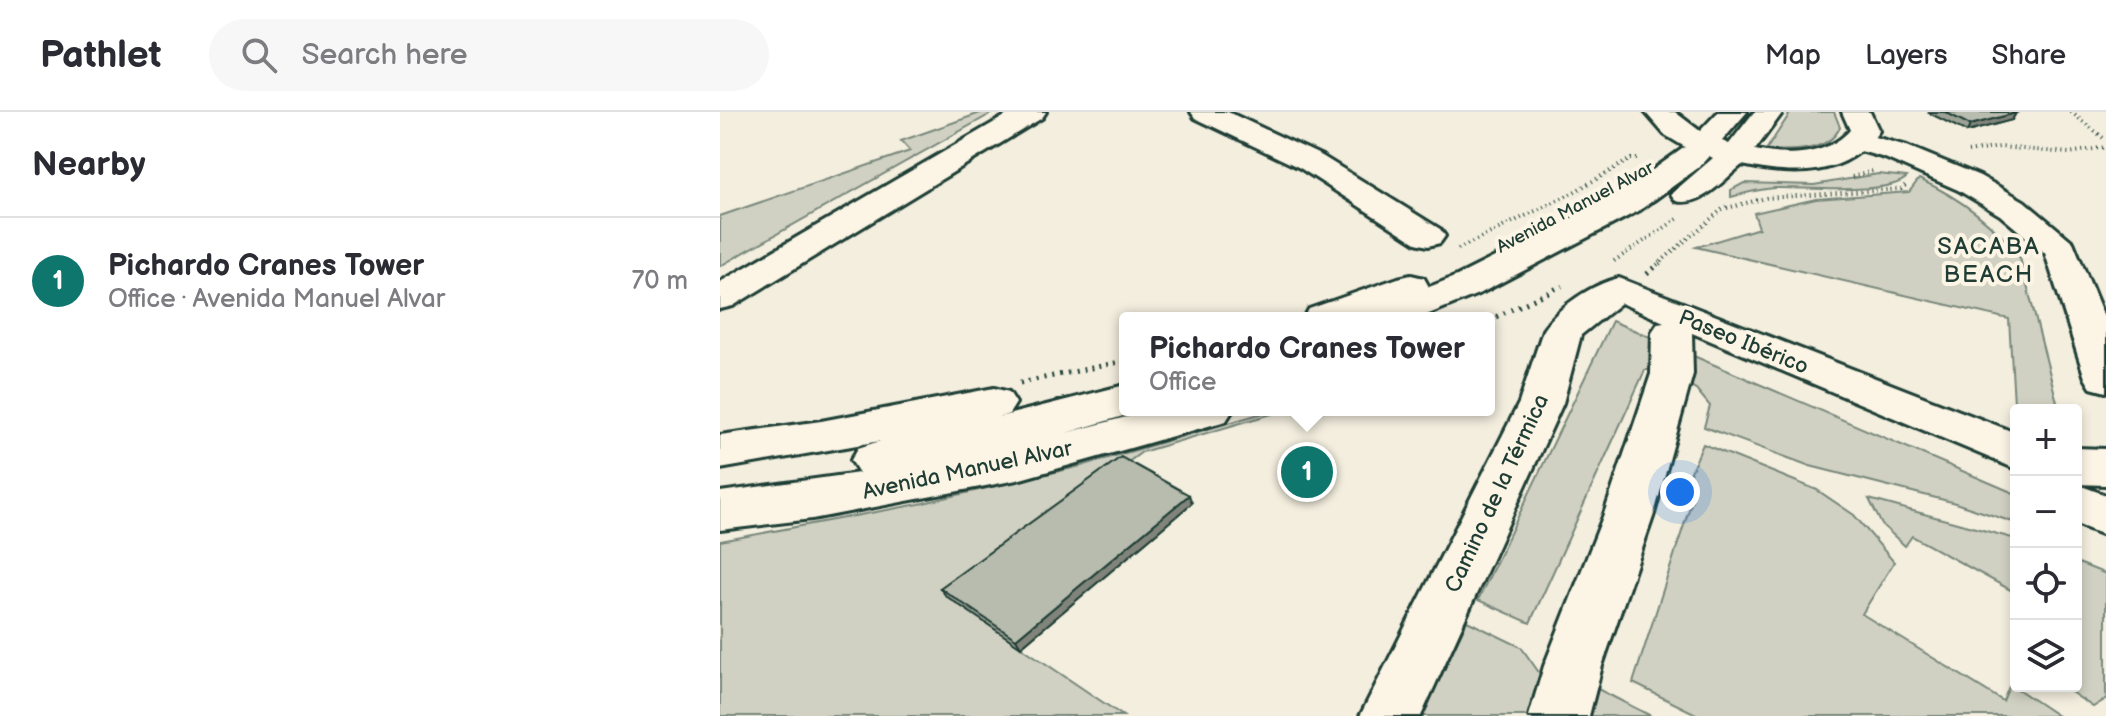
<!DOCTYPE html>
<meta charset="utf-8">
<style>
body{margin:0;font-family:"Balsamiq Sans",sans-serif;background:#f7f7f7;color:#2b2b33}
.controls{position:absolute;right:24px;bottom:24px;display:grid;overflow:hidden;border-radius:8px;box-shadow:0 4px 12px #0003}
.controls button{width:72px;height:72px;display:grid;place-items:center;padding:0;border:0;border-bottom:2px solid #e1e1e2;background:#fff;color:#2b2b33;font:40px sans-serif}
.you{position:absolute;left:960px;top:380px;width:28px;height:28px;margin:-20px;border:6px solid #fff;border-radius:50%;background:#1a73e8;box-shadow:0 0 0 12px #1a73e833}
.badge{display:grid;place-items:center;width:52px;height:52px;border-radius:50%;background:#0f766e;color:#fff;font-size:26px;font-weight:700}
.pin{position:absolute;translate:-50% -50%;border:4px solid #fff;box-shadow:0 2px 8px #0006}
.popup{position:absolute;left:399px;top:200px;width:376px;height:104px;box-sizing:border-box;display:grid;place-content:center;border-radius:8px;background:#fff;filter:drop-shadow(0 2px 6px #0005);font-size:26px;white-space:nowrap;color:#7c7c81}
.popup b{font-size:30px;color:#2b2b33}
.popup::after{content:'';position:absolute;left:50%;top:100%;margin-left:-16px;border:16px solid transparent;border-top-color:#fff}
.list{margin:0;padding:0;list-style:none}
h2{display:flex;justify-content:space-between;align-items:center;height:104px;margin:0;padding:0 32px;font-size:34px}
h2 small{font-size:26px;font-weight:400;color:#7c7c81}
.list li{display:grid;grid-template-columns:52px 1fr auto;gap:24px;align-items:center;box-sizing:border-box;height:128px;padding:0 32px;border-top:2px solid #e1e1e2}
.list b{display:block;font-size:30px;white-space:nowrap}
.list p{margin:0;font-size:26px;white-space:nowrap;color:#7c7c81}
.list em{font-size:26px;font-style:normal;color:#7c7c81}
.icon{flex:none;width:44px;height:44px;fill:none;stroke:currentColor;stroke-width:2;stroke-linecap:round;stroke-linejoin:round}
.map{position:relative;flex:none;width:1386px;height:604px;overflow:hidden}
header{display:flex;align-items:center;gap:48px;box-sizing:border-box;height:112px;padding:0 40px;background:#fff;border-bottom:2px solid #e1e1e2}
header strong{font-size:38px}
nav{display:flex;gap:44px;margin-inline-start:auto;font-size:28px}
.search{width:560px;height:72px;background:#f7f7f7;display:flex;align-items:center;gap:20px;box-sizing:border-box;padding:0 28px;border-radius:44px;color:#7c7c81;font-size:30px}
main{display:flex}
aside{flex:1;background:#fff}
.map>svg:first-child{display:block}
</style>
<header>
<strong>Pathlet</strong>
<div class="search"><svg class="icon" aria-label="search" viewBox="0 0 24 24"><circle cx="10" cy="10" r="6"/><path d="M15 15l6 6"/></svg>Search here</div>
<nav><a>Map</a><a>Layers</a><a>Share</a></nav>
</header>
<main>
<aside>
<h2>Nearby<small></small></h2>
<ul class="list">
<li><span class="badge">1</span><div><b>Pichardo Cranes Tower</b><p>Office · Avenida Manuel Alvar</p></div><em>70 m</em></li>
</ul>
</aside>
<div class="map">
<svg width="1386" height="604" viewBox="0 0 1386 604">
<rect width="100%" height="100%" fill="#f3eede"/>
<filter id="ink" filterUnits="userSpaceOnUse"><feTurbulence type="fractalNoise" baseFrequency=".0125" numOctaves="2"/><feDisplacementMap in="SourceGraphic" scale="16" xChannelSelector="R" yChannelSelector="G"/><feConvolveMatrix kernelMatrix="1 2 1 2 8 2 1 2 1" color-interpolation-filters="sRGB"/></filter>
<g filter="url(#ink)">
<path fill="#d0d1c2" stroke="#78877b" stroke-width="2" d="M263,0H274L0,154V104L190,39L181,29Z
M1071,0H1114L1120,15C1109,41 1070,39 1046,38Z
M1158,62L1187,65C1169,84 1083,75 1055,76C1040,77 1025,81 1011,85V78L1024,71L1094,73Z
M1199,67C1240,86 1273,110 1300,146L1339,298H1296V325L1289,207L976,135L1039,116L1034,101L1096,87L1189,80Z
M892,209L942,230L945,258H925L810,511L758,488Z
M962,239L1296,382V411L1232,390L1090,354L984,315L990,294L976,277L961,269Z
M553,298H565L422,340L226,484L403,604H0V429L199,392L361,354Z
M983,332L1097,378L1134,403L1174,450L1142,502L1283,589L1290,572L1338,604H980L913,571L974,382L963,378Z
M1149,387L1296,427V481L1192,424L1185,434L1162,413Z
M1356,450L1386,462V587L1373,595L1342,574H1356Z
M747,509L801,535L832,579L825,604H702Z
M868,572L931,604H860Z"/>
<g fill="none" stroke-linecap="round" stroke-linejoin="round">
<g stroke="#1f3d34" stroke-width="6">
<path id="minor" d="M471,0H508L602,44L720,117L725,124L720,131L708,134L696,131L580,56L475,6Z
M1140,21L1187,34L1260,64L1304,89L1353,130L1386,210V280L1371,276L1365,266L1325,141L1280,103L1238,78L1165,46L1130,36L1125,30L1130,24Z
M899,166L1296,321V357L972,221L973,262L934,402L882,554L869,604H809L824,554L884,402L931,262L932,220L938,211L944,210L901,191L861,223L843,291L701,604H640L799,291L823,218C839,194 871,173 899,166Z
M1356,336L1386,337V373L1356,372Z
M1356,372L1386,383V424L1356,412Z"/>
</g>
<g stroke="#1f3d34" stroke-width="6">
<path id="major" d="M292,0H326L322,6L13,194L0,197V170Z
M925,0H955L980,19L998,0H1027L1002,29L1009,32L1034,0H1063L1035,38C1068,45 1107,44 1130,18L1122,0H1150L1159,19C1127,66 1073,64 1022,53C1002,69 982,95 956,89L951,82L993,46L989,44L978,56L920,98L763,180L699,206H645L646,204L584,206L589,197L678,166L691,163L704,166L709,175L737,164L896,84L965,35L945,23Z
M405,273V298L420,299L346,321L432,298H513L506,309L297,368L92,407L0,418V380L139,361L131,348L138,336L160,329L0,357V323L101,309L274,276L289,280L296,291L289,302L279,305Z"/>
</g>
<path stroke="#1f3d34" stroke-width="4" stroke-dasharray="1 4" stroke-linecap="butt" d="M1351,0L1386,28
M1248,40L1280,35L1349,41L1386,35
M1132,65L1153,59
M1007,96L1046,86L1181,77L1188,71
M738,137L850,82L911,47H918
M894,149L959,106
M937,153L1006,94"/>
<path stroke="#1f3d34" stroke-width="5" stroke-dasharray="2 6" stroke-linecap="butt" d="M927,162L940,151
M769,208L842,174
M300,271L405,249"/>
<use href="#minor" fill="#fcf5e5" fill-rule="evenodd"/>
<use href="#major" fill="#fcf5e5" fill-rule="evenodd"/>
</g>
<path fill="#9ea296" stroke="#1f3d34" stroke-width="2" d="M1207,0H1294L1296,1L1292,8L1247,20Z
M472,391L301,535L226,484L220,476Z"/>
<path fill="#81847a" stroke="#1f3d34" stroke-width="2" d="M1296,1L1292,8L1247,20L1250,13Z
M469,383L472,391L301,535L296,527Z"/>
<path fill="#b8bcae" stroke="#1f3d34" stroke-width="2" d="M1225,0H1294L1296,1L1250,13Z
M401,345L469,383L296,527L220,476Z"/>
</g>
<g text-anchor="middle" stroke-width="8" stroke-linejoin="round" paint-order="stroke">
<g font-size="18" fill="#1f3d34" stroke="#fcf5e5">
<text transform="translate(855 95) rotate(-28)" y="6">Avenida Manuel Alvar</text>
</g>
<g font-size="22" fill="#1f3d34" stroke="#fcf5e5">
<text transform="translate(1024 229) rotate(22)" y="8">Paseo Ibérico</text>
<text transform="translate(247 357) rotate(-12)" y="8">Avenida Manuel Alvar</text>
<text transform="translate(776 381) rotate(-65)" y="8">Camino de la Térmica</text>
</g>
<g font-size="24" letter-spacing="2" fill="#1f3d34" stroke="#fcf5e5">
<text x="1269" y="142">SACABA<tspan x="1269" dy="28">BEACH</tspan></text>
</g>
</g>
</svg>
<div class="controls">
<button>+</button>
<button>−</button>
<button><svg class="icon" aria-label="locate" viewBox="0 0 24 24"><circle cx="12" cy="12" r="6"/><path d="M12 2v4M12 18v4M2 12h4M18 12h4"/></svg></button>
<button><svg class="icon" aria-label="layers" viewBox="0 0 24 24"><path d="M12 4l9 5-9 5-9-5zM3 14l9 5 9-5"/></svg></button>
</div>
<div class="you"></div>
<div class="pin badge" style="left:587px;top:360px">1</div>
<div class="popup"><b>Pichardo Cranes Tower</b>Office</div>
</div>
</main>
